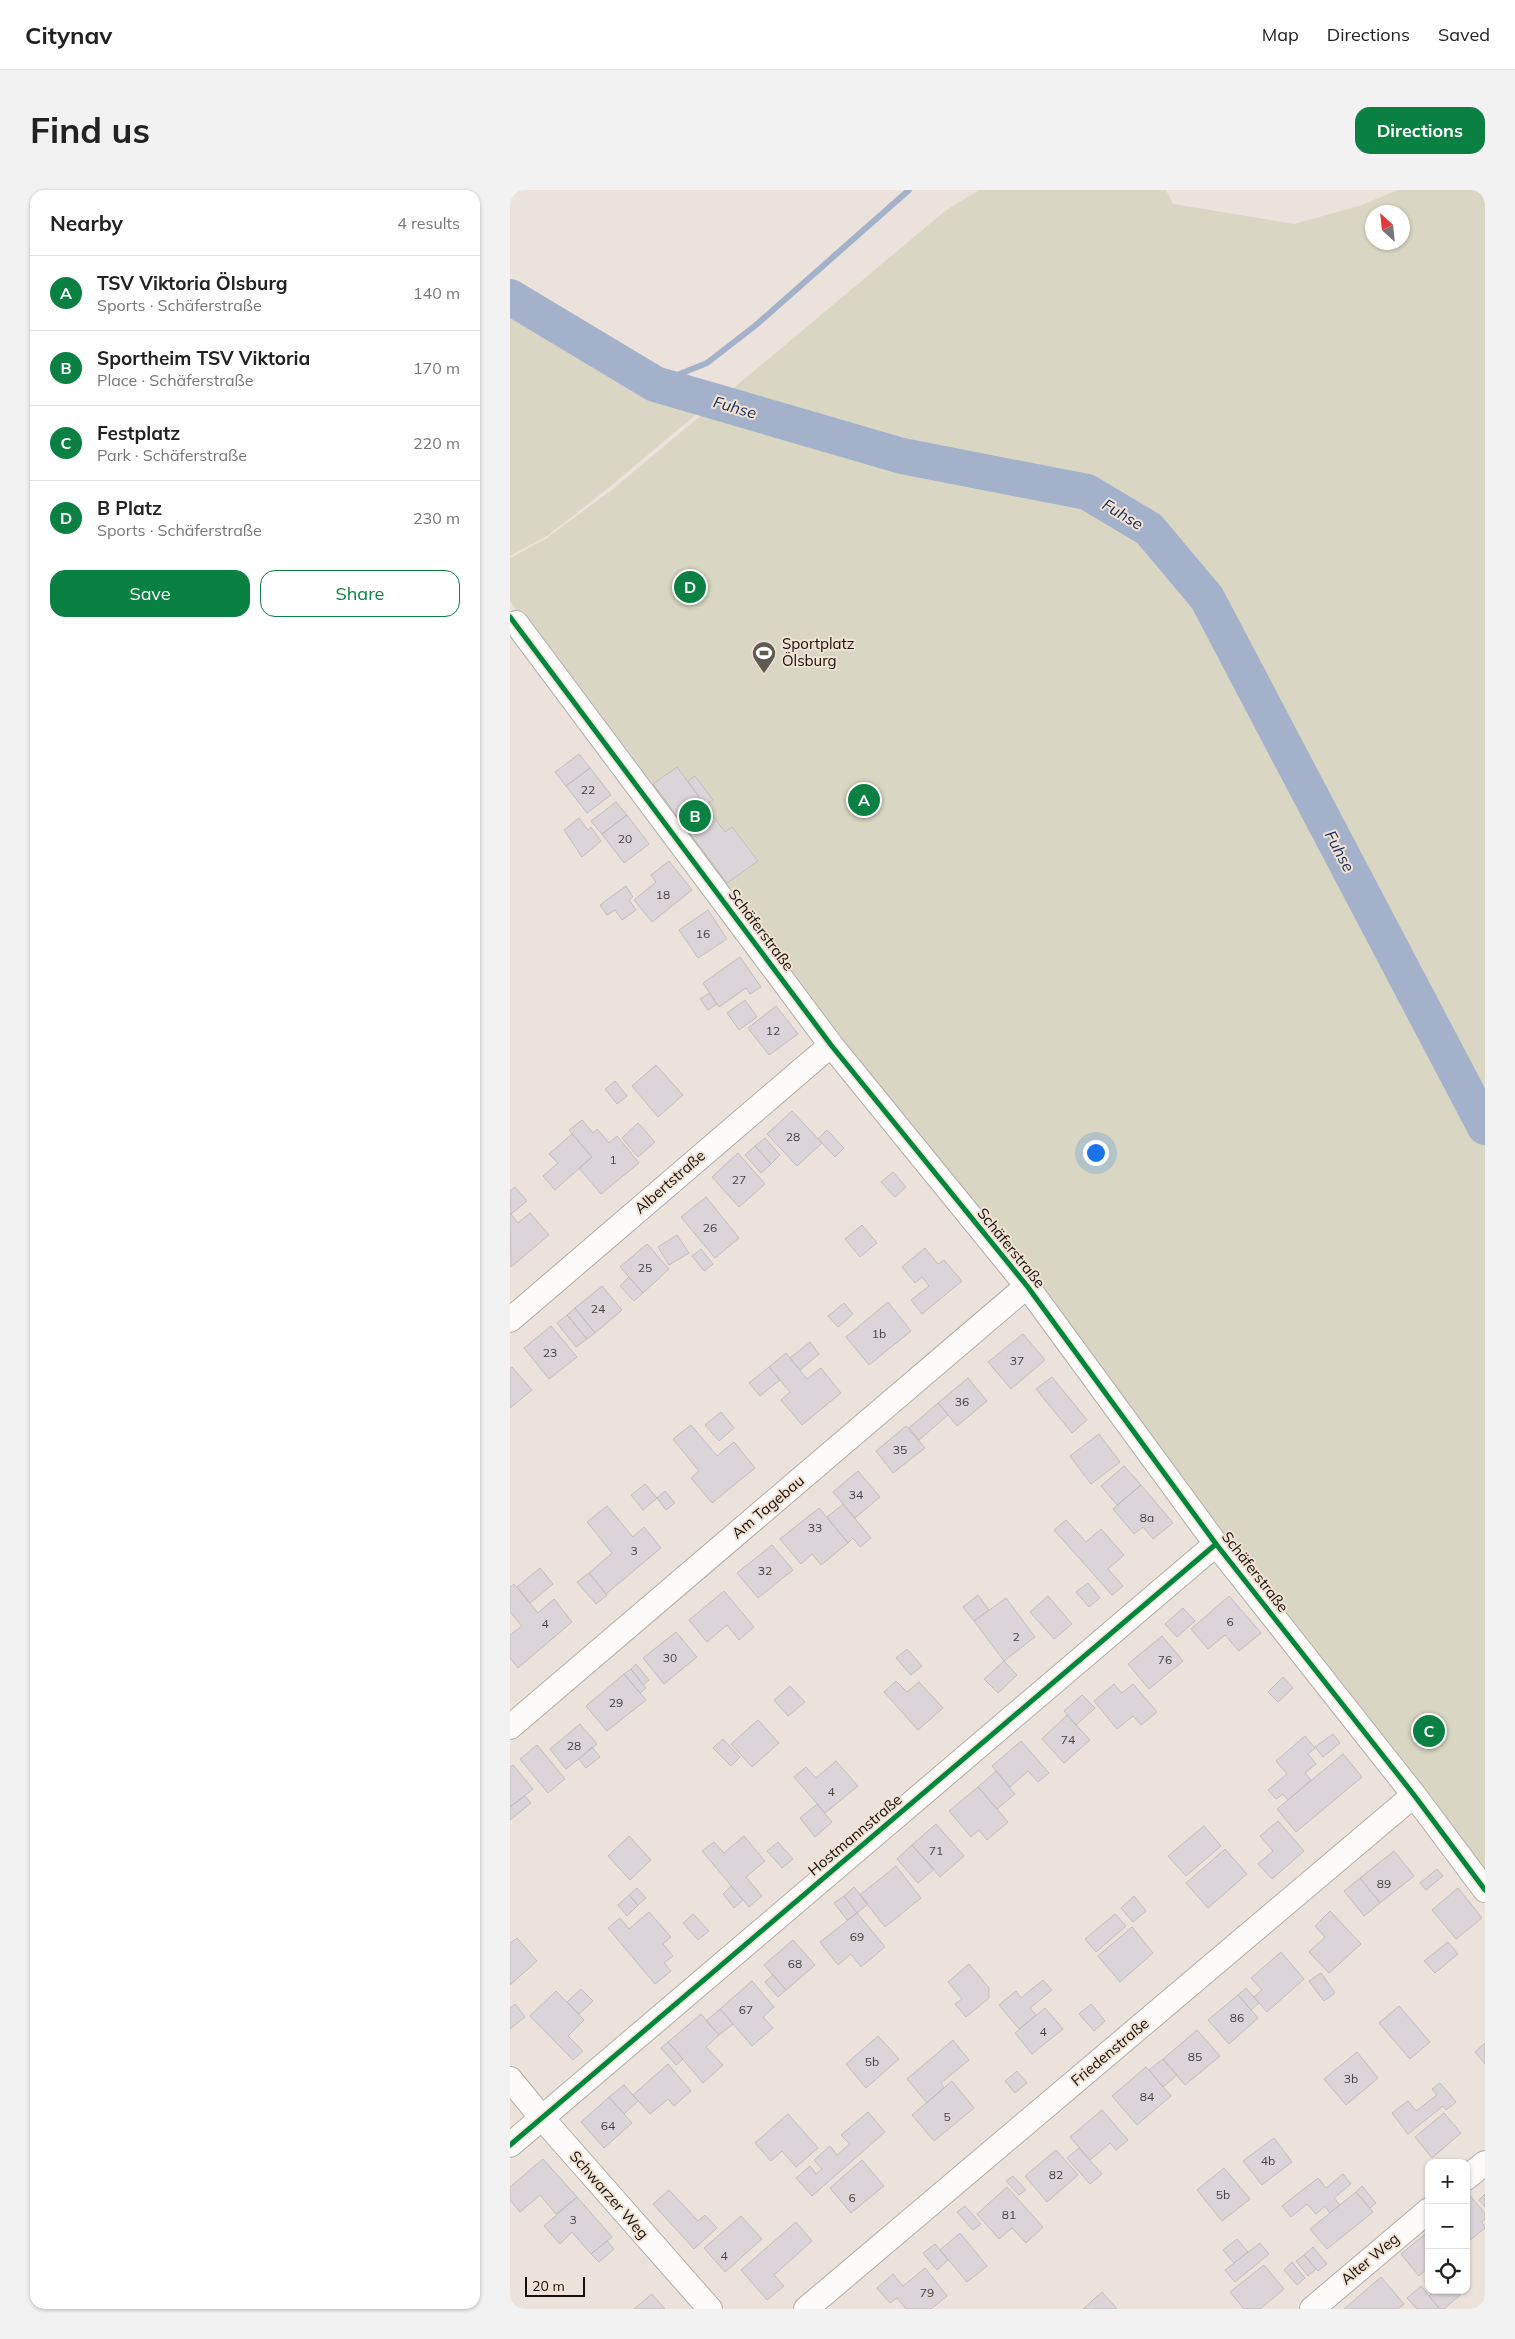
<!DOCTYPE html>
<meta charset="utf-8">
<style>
body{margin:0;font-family:Mulish,sans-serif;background:#f2f2f2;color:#222}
.controls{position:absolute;right:15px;bottom:15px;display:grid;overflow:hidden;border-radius:10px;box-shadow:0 1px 4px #0004}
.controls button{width:45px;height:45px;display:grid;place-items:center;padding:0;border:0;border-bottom:1px solid #e0e0e0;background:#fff;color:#222;font:25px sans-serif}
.compass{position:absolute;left:855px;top:15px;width:45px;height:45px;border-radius:50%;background:#fff;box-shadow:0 1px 4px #0004;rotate:333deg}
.scale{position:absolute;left:15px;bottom:12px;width:60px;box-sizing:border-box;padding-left:5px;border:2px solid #15100b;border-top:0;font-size:14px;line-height:18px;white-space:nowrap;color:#15100b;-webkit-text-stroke:4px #f2e2d4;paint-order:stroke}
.you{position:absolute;left:585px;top:962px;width:18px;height:18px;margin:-12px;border:4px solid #fff;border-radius:50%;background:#1a73e8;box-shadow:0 0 0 8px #1a73e833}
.badge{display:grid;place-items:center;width:32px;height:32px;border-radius:50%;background:#0b8043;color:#fff;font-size:16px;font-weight:700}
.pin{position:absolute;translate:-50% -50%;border:2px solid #fff;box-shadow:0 1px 5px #0006}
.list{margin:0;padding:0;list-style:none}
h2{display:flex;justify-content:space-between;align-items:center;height:65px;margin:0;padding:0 20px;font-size:21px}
h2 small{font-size:16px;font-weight:400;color:#767676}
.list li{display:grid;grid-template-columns:32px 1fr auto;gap:15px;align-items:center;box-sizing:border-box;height:75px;padding:0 20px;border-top:1px solid #e0e0e0}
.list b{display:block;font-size:19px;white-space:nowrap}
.list p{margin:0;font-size:16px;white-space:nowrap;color:#767676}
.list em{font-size:16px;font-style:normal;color:#767676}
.actions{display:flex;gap:10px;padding:15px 20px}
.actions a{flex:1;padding:11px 0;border:1px solid #0b8043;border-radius:15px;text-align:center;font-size:18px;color:#0b8043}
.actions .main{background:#0b8043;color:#fff}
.icon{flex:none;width:28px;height:28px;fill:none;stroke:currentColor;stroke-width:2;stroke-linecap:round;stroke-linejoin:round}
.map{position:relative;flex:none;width:975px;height:2119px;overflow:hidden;border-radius:15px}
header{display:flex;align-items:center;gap:30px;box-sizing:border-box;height:70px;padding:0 25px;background:#fff;border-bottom:1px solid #e0e0e0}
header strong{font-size:24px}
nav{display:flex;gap:28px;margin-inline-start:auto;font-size:18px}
.intro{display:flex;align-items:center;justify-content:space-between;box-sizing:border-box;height:120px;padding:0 30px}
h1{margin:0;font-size:35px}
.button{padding:12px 22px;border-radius:15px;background:#0b8043;color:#fff;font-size:18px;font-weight:700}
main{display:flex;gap:30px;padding:0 30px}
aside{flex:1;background:#fff;border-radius:15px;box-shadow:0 1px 4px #0004}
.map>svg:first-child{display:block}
</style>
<header>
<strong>Citynav</strong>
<nav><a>Map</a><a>Directions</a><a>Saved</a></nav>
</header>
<div class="intro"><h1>Find us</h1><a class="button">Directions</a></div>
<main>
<aside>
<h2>Nearby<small>4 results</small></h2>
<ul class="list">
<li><span class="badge">A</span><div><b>TSV Viktoria Ölsburg</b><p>Sports · Schäferstraße</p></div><em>140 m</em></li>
<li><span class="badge">B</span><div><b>Sportheim TSV Viktoria</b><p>Place · Schäferstraße</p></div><em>170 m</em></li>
<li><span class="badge">C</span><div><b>Festplatz</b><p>Park · Schäferstraße</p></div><em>220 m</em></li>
<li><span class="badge">D</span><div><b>B Platz</b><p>Sports · Schäferstraße</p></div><em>230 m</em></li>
</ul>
<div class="actions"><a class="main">Save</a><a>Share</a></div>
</aside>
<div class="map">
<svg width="975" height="2119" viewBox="0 0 975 2119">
<rect width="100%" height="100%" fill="#ebe3db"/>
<path fill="#d9d7c3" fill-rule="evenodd" d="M469,0H656L663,14L784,34L849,16L888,0H975V1686L789,1443L524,1090L325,852L0,411V368L37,348L103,299L435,21ZM862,22H892V52H862Z
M0,123L137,203L189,222L96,300L37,346L0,366Z"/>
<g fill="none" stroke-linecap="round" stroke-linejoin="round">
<path stroke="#a4b1ca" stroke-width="6" d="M145,194L197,173L246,135L399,0"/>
<path stroke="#a4b1ca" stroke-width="36" d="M0,107L145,194L392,266L577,302L639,339L697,408L975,937"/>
</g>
<path fill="#dbd4d8" stroke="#c2bdbc" d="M69,564L80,578L56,596L45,582Z
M167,577L215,642L222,637L248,671L217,693L143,594Z
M80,578L101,605L77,623L56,596Z
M185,586L203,610L195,616L178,591Z
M106,612L117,625L92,644L81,631Z
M117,625L139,654L114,673L92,644Z
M69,628L78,640L81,637L91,651L72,667L54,640Z
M159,671L182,700L142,732L124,710L146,692L141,685Z
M116,696L123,707L119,710L126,720L112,730L105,720L97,725L90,715Z
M198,720L217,749L188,768L169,740Z
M230,767L251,797L240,804L236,798L209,817L193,793Z
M199,803L207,814L198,820L190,809Z
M235,810L247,827L229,840L217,823Z
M266,816L288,844L259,865L238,838Z
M146,875L173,905L148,927L122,896Z
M105,891L117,906L107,914L95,899Z
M282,921L312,953L287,976L257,944Z
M72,930L83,943L87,939L99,953L107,946L129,973L91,1004L69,978L82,967L59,940Z
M128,933L145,952L128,967L112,948Z
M317,940L334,958L325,967L308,949Z
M62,944L82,967L45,1000L33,986L48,973L39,964Z
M255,948L270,965L261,974L245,956Z
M245,956L261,974L251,983L235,965Z
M228,963L255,994L229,1017L202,987Z
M383,982L396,997L385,1007L371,992Z
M5,997L17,1011L1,1024L0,1001Z
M196,1007L229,1048L205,1068L171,1027Z
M0,1023L8,1033L20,1023L39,1045L1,1077Z
M352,1035L367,1053L350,1067L335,1049Z
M167,1045L179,1063L159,1075L148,1057Z
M137,1054L159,1079L133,1103L110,1077Z
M415,1058L428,1074L434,1070L452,1091L412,1124L401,1110L419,1096L412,1087L405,1093L392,1077Z
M191,1059L203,1074L194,1081L182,1066Z
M119,1087L133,1103L124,1111L110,1096Z
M92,1096L112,1120L85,1143L65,1118Z
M378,1112L401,1141L359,1175L336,1147Z
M334,1113L343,1124L328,1137L318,1126Z
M65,1118L85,1143L77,1149L57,1125Z
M57,1125L77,1149L66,1157L47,1133Z
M41,1136L67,1167L39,1189L14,1158Z
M513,1144L535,1170L501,1199L478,1172Z
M300,1152L309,1164L290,1180L280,1168Z
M276,1163L297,1189L311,1178L331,1203L292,1235L271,1210L280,1202L259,1177Z
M2,1177L22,1200L0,1218V1178Z
M259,1177L270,1190L250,1206L239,1193Z
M542,1187L577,1230L562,1243L526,1199Z
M458,1188L477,1211L447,1236L428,1213Z
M428,1213L438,1225L409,1250L399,1238Z
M211,1222L224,1238L209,1251L195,1235Z
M181,1235L207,1266L224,1252L245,1278L202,1313L181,1288L189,1281L163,1249Z
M396,1236L415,1258L383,1283L366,1261Z
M589,1244L610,1272L581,1294L560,1266Z
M614,1276L631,1295L607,1315L591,1296Z
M348,1281L370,1307L345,1328L323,1302Z
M135,1294L147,1308L133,1320L121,1305Z
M631,1295L663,1333L643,1349L633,1337L624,1344L603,1319Z
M155,1301L165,1313L156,1320L147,1308Z
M333,1314L361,1348L350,1357L343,1348L338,1353L317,1327Z
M97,1316L123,1347L134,1337L151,1358L96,1404L79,1383L102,1363L77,1332Z
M309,1318L338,1353L311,1375L302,1364L291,1374L270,1349Z
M556,1330L576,1352L591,1339L614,1365L598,1379L613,1396L602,1405L544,1340Z
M262,1355L283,1380L248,1408L227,1383Z
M30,1378L43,1394L20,1413L7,1397Z
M79,1383L97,1405L86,1414L67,1392Z
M578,1393L590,1408L579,1417L566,1402Z
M4,1394L28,1423L44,1409L62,1432L8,1478L0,1468V1445L12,1436L0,1422V1397Z
M214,1401L244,1437L229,1450L217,1435L197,1452L179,1430Z
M468,1405L479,1420L464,1431L453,1417Z
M538,1406L562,1434L544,1449L520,1422Z
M719,1406L751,1443L729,1461L715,1445L698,1459L681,1439Z
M496,1408L525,1447L494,1471L464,1431Z
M673,1418L685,1431L667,1447L655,1434Z
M166,1442L187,1467L154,1494L133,1468Z
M652,1446L673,1471L639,1499L618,1474Z
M397,1459L412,1476L401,1485L386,1468Z
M494,1471L507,1485L488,1503L474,1489Z
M126,1474L139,1490L133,1495L121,1479Z
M121,1479L136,1498L130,1503L114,1484Z
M114,1484L136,1510L97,1541L76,1516Z
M773,1487L783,1498L768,1512L758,1502Z
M386,1491L397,1502L409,1492L433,1518L408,1540L374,1502Z
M604,1494L612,1503L623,1494L647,1522L631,1535L623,1526L607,1539L584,1511Z
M280,1496L295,1512L278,1526L264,1510Z
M572,1505L585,1518L566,1535L554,1521Z
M557,1525L580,1550L554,1573L532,1549Z
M248,1530L269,1553L242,1577L221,1554Z
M70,1534L87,1554L56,1579L40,1559Z
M823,1544L830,1553L813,1567L805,1557Z
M795,1546L805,1558L798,1564L806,1574L795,1583L801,1590L778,1610L773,1604L766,1609L758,1600L777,1584L766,1571Z
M213,1549L230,1567L221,1576L203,1558Z
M511,1551L539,1583L528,1592L518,1581L500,1597L482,1576Z
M27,1555L55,1589L38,1603L10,1569Z
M82,1557L90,1567L76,1578L69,1569Z
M833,1564L852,1587L786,1642L767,1619Z
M326,1571L348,1596L315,1623L284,1587L296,1577L306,1588Z
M3,1575L23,1599L0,1617V1577Z
M486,1581L505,1604L487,1619L468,1597Z
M468,1597L498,1632L477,1650L469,1640L461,1647L439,1621Z
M15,1606L21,1613L0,1630V1617Z
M307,1614L322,1632L305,1647L290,1628Z
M768,1631L794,1661L762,1689L748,1674L763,1661L750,1646Z
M426,1634L454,1666L430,1687L402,1655Z
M694,1636L711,1656L676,1686L658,1666Z
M119,1646L141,1670L120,1690L98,1666Z
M234,1646L255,1671L236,1687L252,1706L239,1717L192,1661L204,1652L214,1663Z
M268,1652L283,1669L272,1678L257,1661Z
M402,1655L424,1679L408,1693L387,1669Z
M715,1659L737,1684L698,1718L676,1693Z
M884,1661L904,1686L870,1713L850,1688Z
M386,1676L411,1708L375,1737L350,1705Z
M927,1679L933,1686L916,1700L910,1693Z
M850,1688L870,1713L854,1726L834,1701Z
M221,1696L233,1710L224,1718L213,1704Z
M344,1697L358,1714L347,1723L334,1706Z
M127,1698L136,1708L128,1715L119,1705Z
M948,1698L972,1728L946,1749L922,1720Z
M119,1705L128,1715L117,1726L108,1715Z
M334,1706L347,1723L337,1730L324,1713Z
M624,1706L636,1721L623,1732L611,1718Z
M820,1721L851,1754L819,1783L799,1762L815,1747L805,1736Z
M139,1722L161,1747L153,1754L163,1766L154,1773L161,1781L145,1794L98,1738L110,1728L119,1739Z
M347,1723L375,1757L351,1777L341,1764L328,1775L310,1752Z
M183,1724L199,1741L188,1750L173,1733Z
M605,1724L616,1736L586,1762L575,1749Z
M622,1737L643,1763L610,1792L588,1766Z
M7,1748L27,1771L0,1795V1753Z
M283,1750L305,1775L276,1800L254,1775Z
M938,1752L948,1764L925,1783L914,1771Z
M771,1762L794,1789L757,1822L744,1807L752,1800L741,1788Z
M459,1774L479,1798V1808L456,1827L445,1814L452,1809L438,1792Z
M811,1783L825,1803L814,1811L799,1791Z
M263,1785L276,1800L268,1807L255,1792Z
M533,1790L542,1800L520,1818L526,1825L509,1839L489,1815L506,1801L511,1808Z
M242,1791L264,1817L253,1827L263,1838L242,1856L210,1819Z
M736,1798L749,1813L741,1820L728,1805Z
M71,1799L83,1811L69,1824L57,1812Z
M46,1801L74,1830L58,1846L73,1861L63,1870L20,1826Z
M728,1805L748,1828L719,1854L698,1830Z
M5,1814L15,1827L0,1839V1818Z
M581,1814L595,1831L584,1841L569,1824Z
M889,1816L920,1852L900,1869L869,1833Z
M535,1818L553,1839L522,1864L505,1843Z
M210,1819L223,1834L209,1845L196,1831Z
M191,1824L209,1845L196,1857L213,1875L193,1893L158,1852Z
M687,1840L710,1866L675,1895L653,1869Z
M368,1846L389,1869L356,1898L336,1874Z
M443,1850L459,1870L431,1893L434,1898L417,1913L397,1889Z
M158,1852L173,1869L166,1875L151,1858Z
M975,1853V1874L965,1862Z
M847,1862L868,1888L836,1915L814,1889Z
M653,1869L667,1885L653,1897L639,1880Z
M158,1874L181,1901L164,1916L158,1909L140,1924L123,1905Z
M636,1877L661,1906L627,1935L602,1906Z
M507,1881L517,1893L505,1903L495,1891Z
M442,1891L464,1918L424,1951L402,1925Z
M930,1893L946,1912L936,1920L933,1916L898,1944L882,1923L898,1911L906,1921L927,1905L922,1899Z
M114,1895L128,1911L114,1924L99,1907Z
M99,1907L122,1933L94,1958L71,1932Z
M592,1920L618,1950L606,1960L600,1953L580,1970L560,1947Z
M358,1922L375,1942L302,2006L286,1988L300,1976L306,1984L312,1979L304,1970L320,1956L327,1965L340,1954L331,1945Z
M934,1923L951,1943L922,1968L905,1947Z
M278,1924L308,1958L286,1977L272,1961L261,1971L245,1953Z
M764,1948L782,1972L752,1995L733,1971Z
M569,1958L592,1984L580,1994L557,1968Z
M546,1960L568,1985L537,2012L515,1986Z
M33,1969L67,2007L46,2024L30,2005L10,2022L0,2010V1997Z
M352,1970L374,1996L341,2023L320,1998Z
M714,1978L740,2009L712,2031L687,2000Z
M833,1984L841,1994L824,2008L830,2015L820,2023L815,2016L806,2024L797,2014L781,2027L772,2016L808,1988L816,1998Z
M503,1986L516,2000L509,2005L496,1991Z
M852,1996L866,2013L860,2018L846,2002Z
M497,1997L533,2037L516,2053L502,2038L489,2049L467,2024Z
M159,2000L188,2031L195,2025L207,2038L184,2059L143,2014Z
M846,2002L863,2022L817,2059L800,2039Z
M975,2004V2017L969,2010Z
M960,2006L975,2023V2029L972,2032L975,2038L959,2051L956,2047V2009Z
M67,2007L102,2047L81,2064L62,2042L50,2054L34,2036Z
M455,2016L471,2034L463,2040L447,2022Z
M231,2026L252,2049L215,2082L194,2058Z
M286,2032L302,2051L264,2085L274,2096L257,2110L231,2080Z
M919,2041V2077L909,2086L891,2064Z
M450,2043L477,2076L457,2092L430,2060Z
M727,2049L738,2062L724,2073L713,2060Z
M97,2051L104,2059L89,2072L81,2064Z
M750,2053L759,2064L725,2092L715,2080Z
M425,2054L438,2070L427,2080L413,2063Z
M803,2057L817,2074L808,2081L794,2065Z
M794,2065L806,2079L798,2086L786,2071Z
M782,2072L795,2088L787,2095L774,2080Z
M754,2075L774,2099L750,2119H734L720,2102Z
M415,2078L437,2106L421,2119H396L387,2108L380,2113L367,2098L383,2084L393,2096Z
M871,2087L894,2114L888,2119H834Z
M911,2096L919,2106L930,2119H907L897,2108Z
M925,2100H946L950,2105L934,2119H930L919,2106Z
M592,2102L607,2119H573Z
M142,2104L155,2119H124Z"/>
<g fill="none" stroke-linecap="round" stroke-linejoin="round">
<g stroke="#b2aca6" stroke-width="26">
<path id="minor" d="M6,433L321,855L517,1096L706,1354L904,1605L975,1700
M0,1130L321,855
M0,1537L517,1096
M0,1889L32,1928L200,2119
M0,1955L706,1354
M956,1988L975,1973
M296,2119L904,1605
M802,2119L919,2020"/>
</g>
<use href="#minor" stroke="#fcfbfa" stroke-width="24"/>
<g stroke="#f2e2d4" stroke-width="8">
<path id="cycleway" d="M0,427L321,855L517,1096L706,1354L904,1605L975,1700
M0,1955L706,1354"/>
</g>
<use href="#cycleway" stroke="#00873e" stroke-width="5"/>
</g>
<defs>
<g id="stadium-pin" transform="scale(1.25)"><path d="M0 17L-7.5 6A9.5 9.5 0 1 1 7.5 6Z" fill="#605a54" stroke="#f2e2d4"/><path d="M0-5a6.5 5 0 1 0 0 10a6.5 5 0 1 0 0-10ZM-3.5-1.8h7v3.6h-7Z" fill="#fff"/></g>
</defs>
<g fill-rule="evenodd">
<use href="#stadium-pin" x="254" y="463"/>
</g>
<g text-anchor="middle" stroke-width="4" stroke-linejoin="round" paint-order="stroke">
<g font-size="12" fill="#46413e">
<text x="78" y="604">22</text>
<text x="115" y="653">20</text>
<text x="153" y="709">18</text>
<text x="193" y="748">16</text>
<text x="263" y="845">12</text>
<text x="283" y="951">28</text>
<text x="103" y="974">1</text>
<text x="229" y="994">27</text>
<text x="200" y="1042">26</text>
<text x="135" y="1082">25</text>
<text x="88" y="1123">24</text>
<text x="369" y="1148">1b</text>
<text x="40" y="1167">23</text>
<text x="507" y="1175">37</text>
<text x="452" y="1216">36</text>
<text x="390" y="1264">35</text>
<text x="346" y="1309">34</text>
<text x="637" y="1332">8a</text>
<text x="305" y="1342">33</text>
<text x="124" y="1365">3</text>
<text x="255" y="1385">32</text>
<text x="720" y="1436">6</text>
<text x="35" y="1438">4</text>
<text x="506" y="1451">2</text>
<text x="160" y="1472">30</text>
<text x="655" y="1474">76</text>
<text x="106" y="1517">29</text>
<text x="558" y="1554">74</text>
<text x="64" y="1560">28</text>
<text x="321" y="1606">4</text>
<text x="426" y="1665">71</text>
<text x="874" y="1698">89</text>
<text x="347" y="1751">69</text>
<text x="285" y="1778">68</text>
<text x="236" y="1824">67</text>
<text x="727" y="1832">86</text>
<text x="533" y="1846">4</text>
<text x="685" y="1871">85</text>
<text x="362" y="1876">5b</text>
<text x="841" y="1893">3b</text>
<text x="637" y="1911">84</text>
<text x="437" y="1931">5</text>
<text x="98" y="1940">64</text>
<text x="758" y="1975">4b</text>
<text x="546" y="1989">82</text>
<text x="713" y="2009">5b</text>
<text x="342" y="2012">6</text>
<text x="499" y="2029">81</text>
<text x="63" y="2034">3</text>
<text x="214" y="2070">4</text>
<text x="417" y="2107">79</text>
</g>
<g font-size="15" fill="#15100b" stroke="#f2e2d4" text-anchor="start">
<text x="272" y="459">Sportplatz<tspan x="272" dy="17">Ölsburg</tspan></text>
</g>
<g font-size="15" fill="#15100b" stroke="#f2e2d4">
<text transform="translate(251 740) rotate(53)" y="5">Schäferstraße</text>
<text transform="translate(160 992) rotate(-41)" y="5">Albertstraße</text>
<text transform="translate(501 1058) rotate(51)" y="5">Schäferstraße</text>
<text transform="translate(258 1317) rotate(-40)" y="5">Am Tagebau</text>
<text transform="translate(745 1382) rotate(52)" y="5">Schäferstraße</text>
<text transform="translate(345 1645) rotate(-40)" y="5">Hostmannstraße</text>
<text transform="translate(600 1862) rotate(-40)" y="5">Friedenstraße</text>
<text transform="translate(99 2005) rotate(49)" y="5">Schwarzer Weg</text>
<text transform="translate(860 2069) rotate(-40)" y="5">Alter Weg</text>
</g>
<g font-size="16" font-style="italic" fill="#0e2756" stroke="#f2e2d4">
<text transform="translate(225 217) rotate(16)" y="6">Fuhse</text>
<text transform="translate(613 324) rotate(31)" y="6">Fuhse</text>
<text transform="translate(830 661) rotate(62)" y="6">Fuhse</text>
</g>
</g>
</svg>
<div class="controls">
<button>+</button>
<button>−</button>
<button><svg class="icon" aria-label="locate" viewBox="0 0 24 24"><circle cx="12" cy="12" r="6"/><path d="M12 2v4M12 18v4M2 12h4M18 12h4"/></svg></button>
</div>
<svg class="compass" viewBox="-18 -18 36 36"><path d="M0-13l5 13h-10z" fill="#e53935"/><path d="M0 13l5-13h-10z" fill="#767676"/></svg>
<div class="scale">20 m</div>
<div class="you"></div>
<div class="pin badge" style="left:354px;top:610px">A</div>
<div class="pin badge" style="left:185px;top:626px">B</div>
<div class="pin badge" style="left:919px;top:1541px">C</div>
<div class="pin badge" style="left:180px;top:397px">D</div>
</div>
</main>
